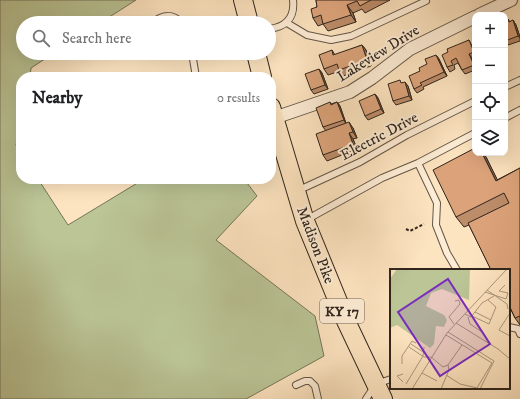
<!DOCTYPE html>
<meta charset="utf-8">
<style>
body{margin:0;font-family:"IM FELL DW Pica",serif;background:#f2f2f2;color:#202124}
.controls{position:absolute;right:12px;top:12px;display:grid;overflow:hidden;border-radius:8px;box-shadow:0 4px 16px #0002}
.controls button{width:36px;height:36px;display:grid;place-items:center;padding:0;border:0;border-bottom:1px solid #e0e0e0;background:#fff;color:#202124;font:20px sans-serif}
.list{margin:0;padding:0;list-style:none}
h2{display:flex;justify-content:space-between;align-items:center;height:52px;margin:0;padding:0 16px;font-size:17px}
h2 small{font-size:13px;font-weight:400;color:#757577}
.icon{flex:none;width:22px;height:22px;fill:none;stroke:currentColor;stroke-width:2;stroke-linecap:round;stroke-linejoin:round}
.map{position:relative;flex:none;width:520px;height:399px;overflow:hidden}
.search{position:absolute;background:#fff;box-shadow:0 4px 16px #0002;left:16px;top:16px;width:260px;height:44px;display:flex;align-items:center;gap:10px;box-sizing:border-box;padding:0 14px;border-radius:22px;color:#757577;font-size:15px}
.panel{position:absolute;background:#fff;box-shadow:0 4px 16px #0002;left:16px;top:72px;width:260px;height:112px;border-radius:16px}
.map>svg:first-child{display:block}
</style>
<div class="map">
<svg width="520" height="399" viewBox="0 0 520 399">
<rect width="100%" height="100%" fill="#fde4c0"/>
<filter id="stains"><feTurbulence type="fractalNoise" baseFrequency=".005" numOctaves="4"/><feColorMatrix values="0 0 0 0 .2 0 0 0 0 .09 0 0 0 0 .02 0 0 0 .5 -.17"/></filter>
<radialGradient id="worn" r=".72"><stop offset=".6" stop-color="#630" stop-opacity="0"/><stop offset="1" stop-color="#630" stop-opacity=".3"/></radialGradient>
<path fill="#bbc596" stroke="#76755a" d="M0,0H136L100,23H23V53H54L31,68L30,77H21V121L16,145L21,153V179H38L68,225L144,179H244L257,196L216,240L315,316L324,356L246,399H0Z"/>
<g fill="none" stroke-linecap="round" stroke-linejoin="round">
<g stroke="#635546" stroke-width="8">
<path id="lane" d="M152,23C163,14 172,13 182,23
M287,23L307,35L331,40L351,36L426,1
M269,29C286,27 295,18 293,0
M192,53L196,77
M505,87L520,80
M505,118L520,110
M418,163L437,203L436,225L447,253L457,270
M297,191L360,162L407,135L475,101
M306,220L382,178L418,163L475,133
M509,327L518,329L520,334
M296,385L305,381H310L315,386L318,399
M366,399L376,384L391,379"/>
</g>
<g stroke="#635546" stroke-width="14">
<path id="street" d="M479,15L511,0
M274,118L350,92L372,78L410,49L475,17"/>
</g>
<g stroke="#30251d" stroke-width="20">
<path id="primary" d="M243,0L249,23
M256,53L262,77
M271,107L305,221L346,321L383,399"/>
</g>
<path stroke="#30251d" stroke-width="2" stroke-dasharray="3 2" stroke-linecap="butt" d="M406,229L410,231L424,224"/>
<use href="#lane" stroke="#feedd6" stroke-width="6"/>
<use href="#street" stroke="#feedd6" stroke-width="12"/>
<use href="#primary" stroke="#fde4c0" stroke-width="18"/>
</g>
<path fill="#bd8c69" stroke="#30251d" d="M316,0H390L365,13L362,9L353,13L356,22L328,31L323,24L318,26L313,18L317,7Z
M508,19L510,22L513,20L516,25L520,37V41L508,45L505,40Z
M469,40L475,52V57L472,58L475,65V70L465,74L462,70L458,63L454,65L455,69L450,72L447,67L448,52Z
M362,45L366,50L371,66L343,76L340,71L328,75L324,69L332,50L335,55Z
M436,55L439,59L447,76L423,87L424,89L417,93L414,89L420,71Z
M319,69L322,73L328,89L314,94L311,90Z
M402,83L408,86L412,100L396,105L393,101Z
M375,94L378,98L384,113L368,120L365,116Z
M330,102L331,104L337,102L340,106L346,123L353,128L357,138L353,139L357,149L327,161L323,155L326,131L323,127Z
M486,157L497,180L520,168V325L515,318L469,225L464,227L456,217Z"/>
<path fill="#9a7255" stroke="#30251d" d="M347,5L353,13L356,22L351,15Z
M513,20L516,25L520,37V38L518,36Z
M362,45L366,50L371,66L367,60Z
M469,54L472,58L475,67L474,65Z
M436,55L439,59L447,76L444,72Z
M319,69L322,73L328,89L325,85Z
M405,82L408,86L412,100L409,96Z
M375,94L378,98L384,113L381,109Z
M337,102L340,106L346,124L344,120Z
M349,122L353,128L357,138L353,132Z
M349,133L353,139L357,149L353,144Z
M482,153H483L486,157L503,191L496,181Z"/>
<path fill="#dca37a" stroke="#30251d" d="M316,0H371L360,6L357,1L347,5L351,15L323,24L321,15L313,18L311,9L317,7Z
M508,19L509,22L513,20L518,36L505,41V20Z
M469,40L474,52L469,54L474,65L462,70L456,58L451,61L453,65L447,67L442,55L448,52L447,49Z
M362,45L367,60L339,70L337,64L324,69L319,55L332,50L333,55Z
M436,55L444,72L420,83L422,85L414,89L409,76L420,71L419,68L427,64L425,59Z
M319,69L325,85L311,90L305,74Z
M400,80L401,83L405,82L409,96L393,101L388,84Z
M375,94L381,109L365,116L359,101Z
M330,102L331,105L337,102L344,120L323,127L316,108Z
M349,122L353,132L349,133L353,144L323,155L316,134Z
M475,148V153H482L496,181L520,168V316L515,318L509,305V270H491L468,223L509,203L504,193L456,217L433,170Z"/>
<g text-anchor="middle" stroke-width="4" stroke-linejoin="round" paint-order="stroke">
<rect fill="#feedd6" stroke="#6e6154" stroke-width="1" x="320" y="299" width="44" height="24" rx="3"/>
<g font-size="14" font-weight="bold" fill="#30251d">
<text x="342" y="316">KY 17</text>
</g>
<g font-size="15" fill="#30251d" stroke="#feedd6">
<text transform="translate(378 53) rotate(-32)" y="5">Lakeview Drive</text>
<text transform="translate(379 136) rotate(-28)" y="5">Electric Drive</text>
<text transform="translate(316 245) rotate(69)" y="5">Madison Pike</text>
</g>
</g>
<g transform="translate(390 269)">
<rect width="120" height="120" fill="#fde4c0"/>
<path d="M7,0H80L79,31L52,20L41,24L36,37L54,46L57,51L54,58L46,57L44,75L40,79L7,56L0,59V10Z" fill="#bbc596"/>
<path fill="none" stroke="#ab987f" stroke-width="1" d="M97,21L117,35L118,40M95,23L116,30L118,24L109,22L115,16M85,43L101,51M120,44L109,61L120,67M75,45L81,48L92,34L104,27M82,47L99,55L106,38L98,31M78,48L80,55L92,63M66,54L108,80L120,90M64,55L59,48L70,35L69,31L65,32M58,63L104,92L90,120M56,66L102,94L87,119L70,115L56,106M21,75L33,83M19,78L34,88H41L53,98L58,96M12,95V87L22,72L26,74M32,104L47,112M13,105L7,107L13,113M16,115L33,87L34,78M22,120L57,64L117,0M51,120L59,101L58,96L72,76"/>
<path fill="#7b2cbf" fill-opacity="0.15" stroke="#7b2cbf" stroke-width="2" d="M58,10L100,75L50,107L8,43Z"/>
<rect width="120" height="120" fill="none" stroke="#30251d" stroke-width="2"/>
</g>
<rect width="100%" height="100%" filter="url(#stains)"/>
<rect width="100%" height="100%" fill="url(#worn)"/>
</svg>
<div class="controls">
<button>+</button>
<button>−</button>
<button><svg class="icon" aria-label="locate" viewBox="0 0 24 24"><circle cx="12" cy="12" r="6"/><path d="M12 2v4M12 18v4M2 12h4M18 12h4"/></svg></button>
<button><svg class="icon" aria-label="layers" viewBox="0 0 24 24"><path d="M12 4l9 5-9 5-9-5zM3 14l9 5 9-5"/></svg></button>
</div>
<div class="search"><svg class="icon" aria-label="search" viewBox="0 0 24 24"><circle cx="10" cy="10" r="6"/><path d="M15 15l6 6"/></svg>Search here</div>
<section class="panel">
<h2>Nearby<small>0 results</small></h2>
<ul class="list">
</ul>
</section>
</div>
